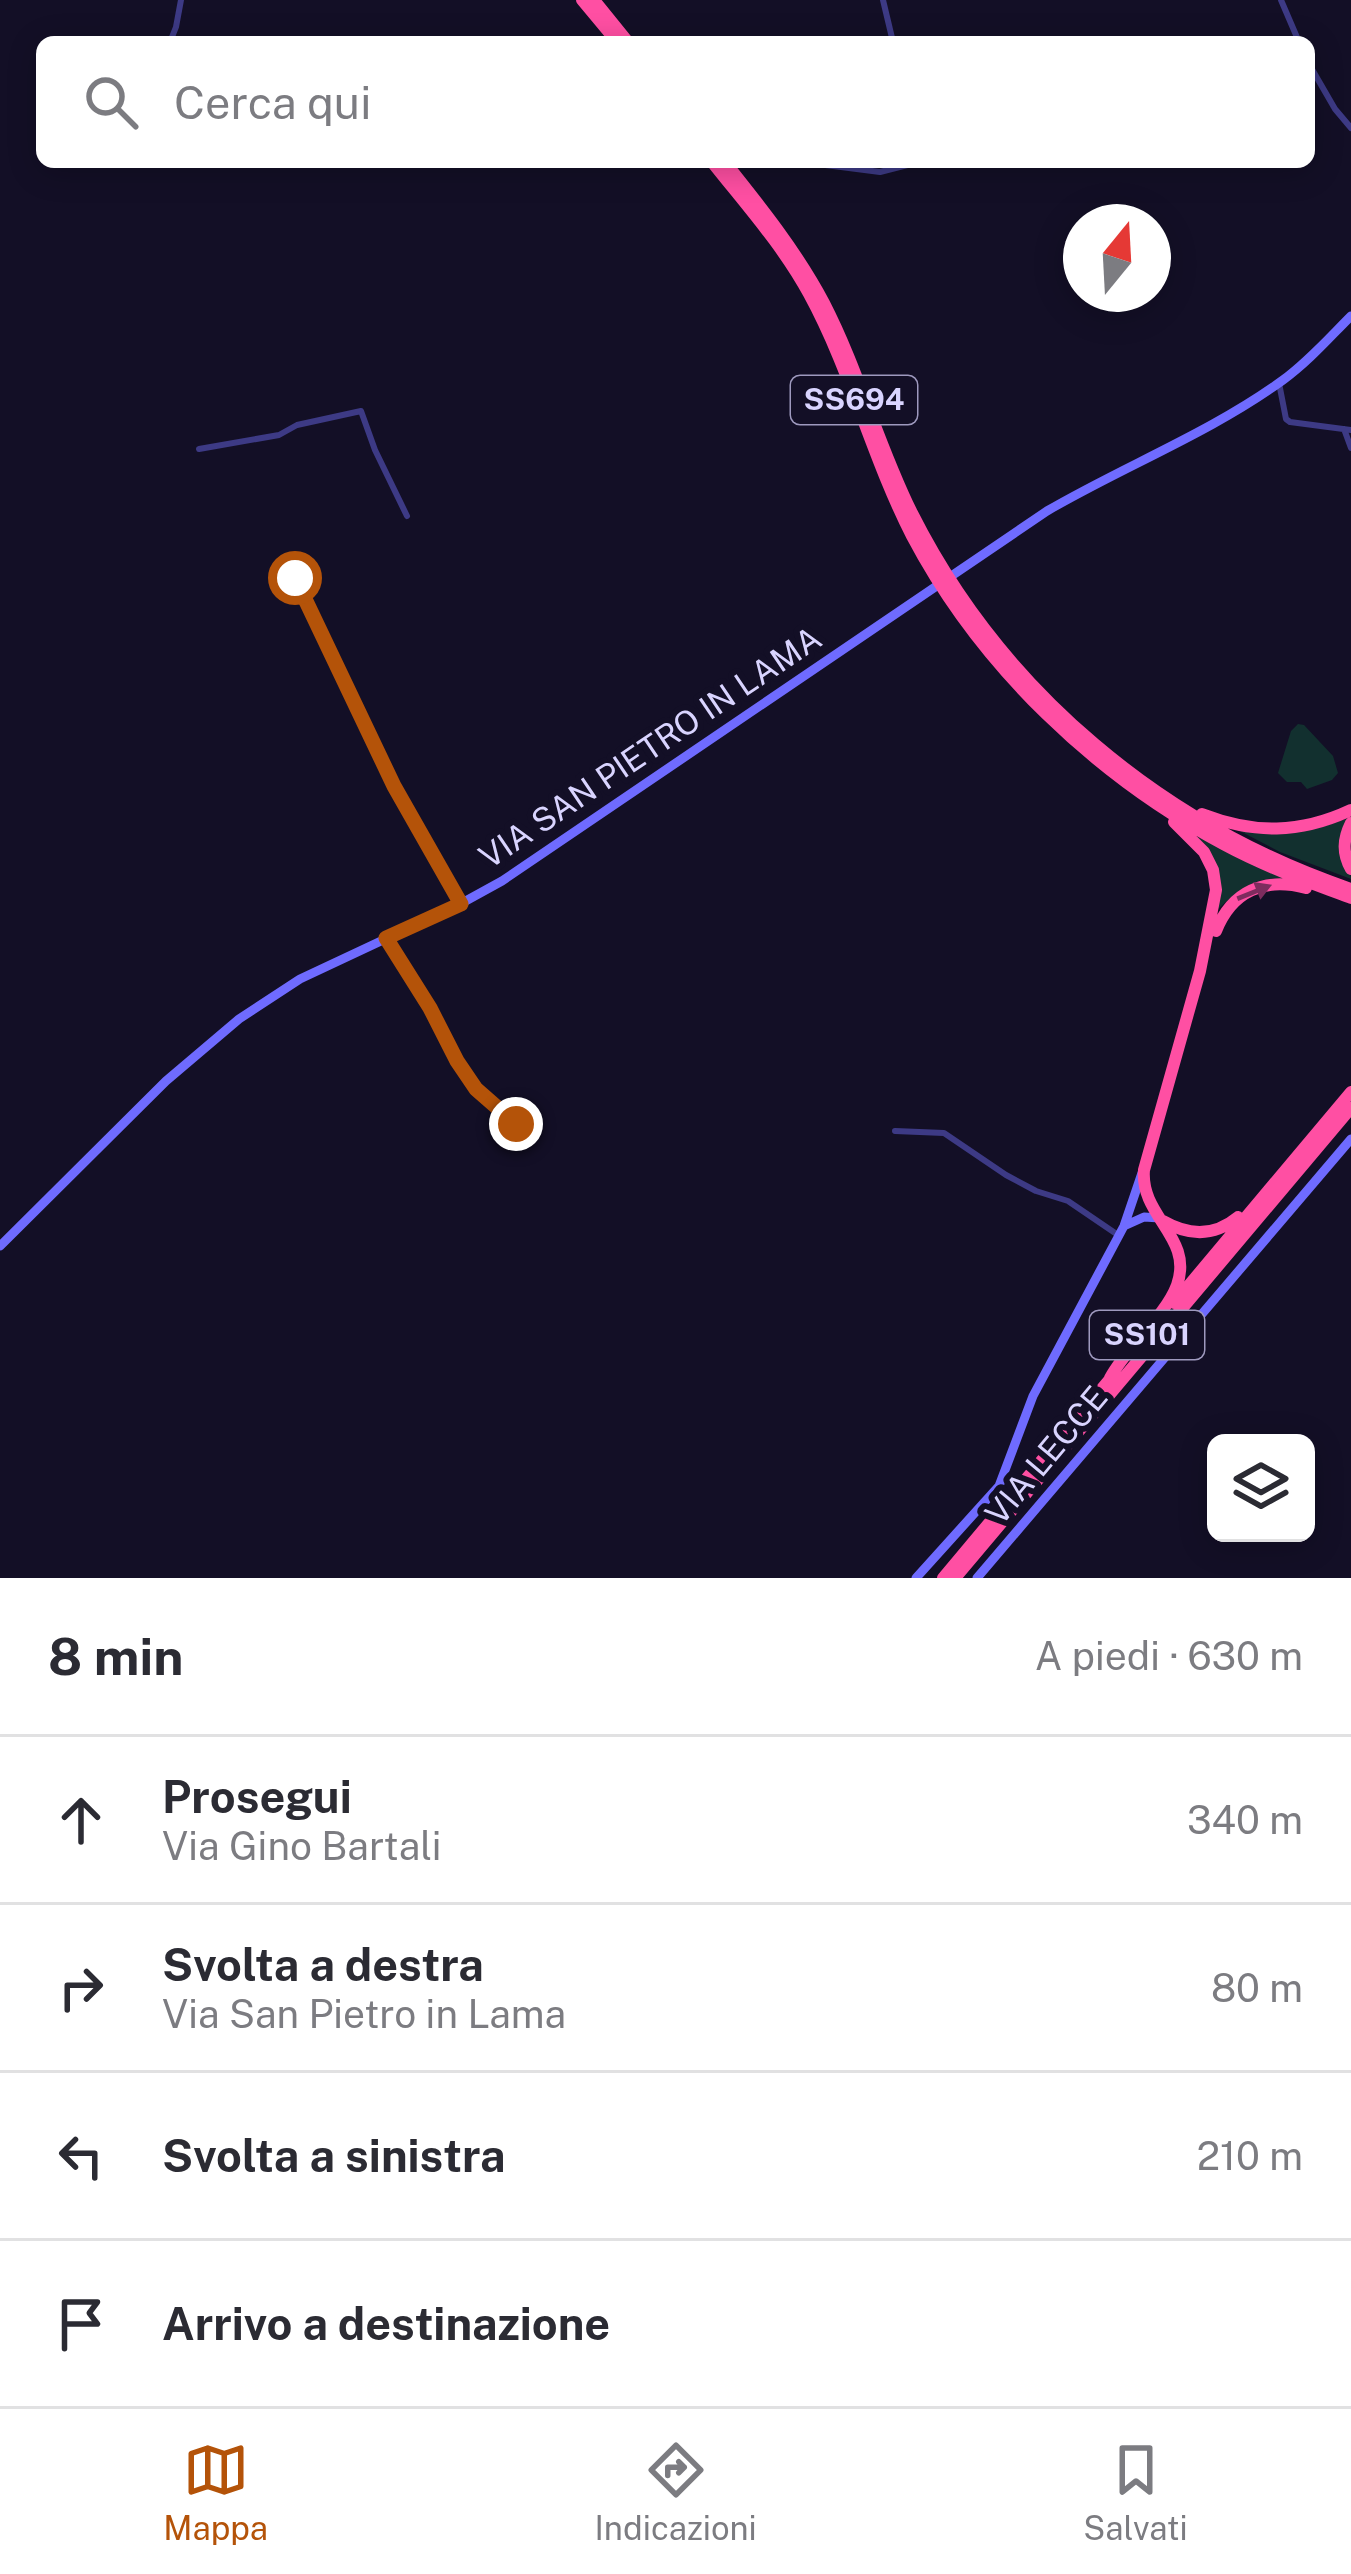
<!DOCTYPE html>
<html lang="it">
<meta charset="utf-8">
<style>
body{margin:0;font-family:"Public Sans",sans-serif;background:#f7f7f7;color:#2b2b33}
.controls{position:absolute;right:36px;bottom:36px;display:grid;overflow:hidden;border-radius:18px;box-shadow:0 6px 30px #0003}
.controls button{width:108px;height:108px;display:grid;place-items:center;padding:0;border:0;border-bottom:3px solid #e1e1e2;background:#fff;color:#2b2b33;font:60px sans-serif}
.compass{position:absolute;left:1063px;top:204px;width:108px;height:108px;border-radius:50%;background:#fff;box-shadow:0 6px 30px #0003;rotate:18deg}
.stop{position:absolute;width:36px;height:36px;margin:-27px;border:9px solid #b45309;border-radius:50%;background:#fff}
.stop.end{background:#b45309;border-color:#fff;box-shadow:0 3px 12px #0008}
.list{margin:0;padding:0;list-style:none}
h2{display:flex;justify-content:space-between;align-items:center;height:156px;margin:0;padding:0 48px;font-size:51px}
h2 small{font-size:39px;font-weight:400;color:#7c7c81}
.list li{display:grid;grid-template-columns:78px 1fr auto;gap:36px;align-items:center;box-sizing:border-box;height:168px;padding:0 48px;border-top:3px solid #e1e1e2}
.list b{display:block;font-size:45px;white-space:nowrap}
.list p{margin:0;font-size:39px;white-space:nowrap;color:#7c7c81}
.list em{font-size:39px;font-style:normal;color:#7c7c81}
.icon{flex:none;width:66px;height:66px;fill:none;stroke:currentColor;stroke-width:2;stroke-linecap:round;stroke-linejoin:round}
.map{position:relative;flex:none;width:1351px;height:1578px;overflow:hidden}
.search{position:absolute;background:#fff;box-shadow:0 6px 30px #0003;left:36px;right:36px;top:36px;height:132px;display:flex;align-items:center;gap:30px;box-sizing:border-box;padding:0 42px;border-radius:18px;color:#7c7c81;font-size:45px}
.sheet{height:828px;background:#fff}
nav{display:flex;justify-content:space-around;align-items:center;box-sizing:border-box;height:168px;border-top:3px solid #e1e1e2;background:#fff;font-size:33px;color:#7c7c81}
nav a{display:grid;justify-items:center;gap:6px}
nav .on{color:#b45309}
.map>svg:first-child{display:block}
</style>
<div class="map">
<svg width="1351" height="1578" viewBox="0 0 1351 1578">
<rect width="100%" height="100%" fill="#130f26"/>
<path fill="#12302f" d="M1298,724L1304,725L1333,756L1338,773L1332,780L1307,789L1301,782H1287L1278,773L1291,731Z
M1348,818L1343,829L1351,879L1280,852L1238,830C1278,837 1311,833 1348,818Z
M1194,833L1287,879C1255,875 1239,890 1217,910L1210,852Z"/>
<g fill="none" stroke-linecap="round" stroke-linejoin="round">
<path stroke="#3d3a85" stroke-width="6" d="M883,0L893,42
M1281,0L1299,42
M170,42L176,27L181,0
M1309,64L1335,109L1351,128
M802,162L880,172L919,162
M1279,383L1286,419L1290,422L1351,430
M1344,429L1351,448
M199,449L279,435L297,425L361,411L375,450L407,516
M295,578L394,786L462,903
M386,938L430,1008L457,1061L476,1089L516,1124
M895,1131L944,1133L1006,1175L1036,1191L1068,1201L1118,1235"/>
<path stroke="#6f6bff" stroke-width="9" d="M1124,1226L1144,1217L1160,1218
M0,1246L166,1081L239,1019L300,979L462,903L502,881L1047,511C1124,466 1210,433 1283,380C1308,362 1329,338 1351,316
M916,1578L999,1486L1033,1396L1124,1226L1142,1173
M977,1578L1351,1139"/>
<path stroke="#ff4fa3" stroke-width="12" d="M582,0L617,42
M594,0L628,42
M712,162C746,205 783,246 809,294C851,371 872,458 912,536C981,667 1096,776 1225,845C1266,867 1308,882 1351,898
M725,162C761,207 797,252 824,303C859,371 878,445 912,513C1002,692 1163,825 1351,889
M1202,814C1254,834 1300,834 1351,810
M1351,823C1343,839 1342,853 1351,869
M1216,931C1232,891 1264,877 1306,888
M1163,1221C1189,1236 1214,1237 1238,1217
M1174,1303L1351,1092
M1110,1378C1127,1346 1165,1317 1177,1285C1194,1237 1140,1217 1144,1170L1200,971L1216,890L1213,870L1204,852L1174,822
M943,1578L1115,1373
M955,1578L1351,1108"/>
</g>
<defs><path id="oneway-solid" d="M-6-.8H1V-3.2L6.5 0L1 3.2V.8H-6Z" transform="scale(3)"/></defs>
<use fill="#7d2c5e" href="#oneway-solid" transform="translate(1254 892) rotate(-22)"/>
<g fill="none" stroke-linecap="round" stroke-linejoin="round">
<path stroke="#b45309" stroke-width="15" d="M295,578L394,786L461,904L386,938L430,1008L457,1061L476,1089L516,1124"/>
</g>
<g text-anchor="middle" stroke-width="12" stroke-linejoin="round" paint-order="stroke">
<g fill="#130f26" stroke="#9e99be" stroke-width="3">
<rect x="791" y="376" width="126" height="48" rx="9"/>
<rect x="1090" y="1311" width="114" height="48" rx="9"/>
</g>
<g font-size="30" font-weight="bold" fill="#d9d4ff">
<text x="854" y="410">SS694</text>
<text x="1147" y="1345">SS101</text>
</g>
<g font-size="33" fill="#d9d4ff" stroke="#130f26">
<text transform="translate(650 747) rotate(-34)" y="12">VIA SAN PIETRO IN LAMA</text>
<text transform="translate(1046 1455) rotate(-50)" y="12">VIA LECCE</text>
</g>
</g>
</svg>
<div class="controls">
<button><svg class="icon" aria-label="layers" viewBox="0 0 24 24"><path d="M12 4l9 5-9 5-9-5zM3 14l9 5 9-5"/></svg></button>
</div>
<svg class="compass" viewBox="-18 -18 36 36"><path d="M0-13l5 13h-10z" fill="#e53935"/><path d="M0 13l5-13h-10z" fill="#7c7c81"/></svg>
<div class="stop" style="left:295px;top:578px"></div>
<div class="stop end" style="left:516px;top:1124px"></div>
<div class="search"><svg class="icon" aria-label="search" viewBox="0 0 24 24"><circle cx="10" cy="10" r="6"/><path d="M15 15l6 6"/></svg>Cerca qui</div>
</div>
<section class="sheet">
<h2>8 min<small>A piedi · 630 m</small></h2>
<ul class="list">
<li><svg class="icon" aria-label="ahead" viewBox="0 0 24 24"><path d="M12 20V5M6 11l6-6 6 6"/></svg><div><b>Prosegui</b><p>Via Gino Bartali</p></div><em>340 m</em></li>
<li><svg class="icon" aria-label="right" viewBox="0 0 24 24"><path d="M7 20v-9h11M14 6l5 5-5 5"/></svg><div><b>Svolta a destra</b><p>Via San Pietro in Lama</p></div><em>80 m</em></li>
<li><svg class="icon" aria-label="left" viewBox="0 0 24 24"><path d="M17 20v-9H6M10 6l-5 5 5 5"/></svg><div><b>Svolta a sinistra</b></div><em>210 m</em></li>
<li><svg class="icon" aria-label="arrive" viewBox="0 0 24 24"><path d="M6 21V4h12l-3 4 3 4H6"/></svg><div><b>Arrivo a destinazione</b></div></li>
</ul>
</section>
<nav>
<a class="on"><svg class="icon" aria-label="map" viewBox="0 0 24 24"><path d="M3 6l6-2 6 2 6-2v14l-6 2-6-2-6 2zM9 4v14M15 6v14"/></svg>Mappa</a>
<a><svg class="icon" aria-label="directions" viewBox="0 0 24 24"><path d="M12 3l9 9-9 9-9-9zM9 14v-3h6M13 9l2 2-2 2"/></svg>Indicazioni</a>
<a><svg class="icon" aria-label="saved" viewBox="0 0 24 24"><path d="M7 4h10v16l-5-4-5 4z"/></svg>Salvati</a>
</nav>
